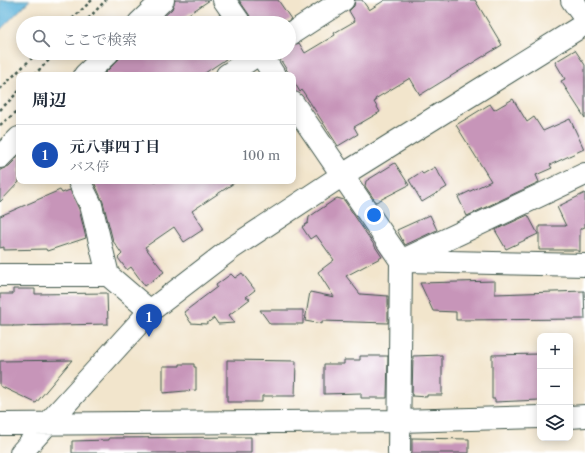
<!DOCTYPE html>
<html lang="ja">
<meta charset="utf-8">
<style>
body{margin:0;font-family:"Libre Caslon Text","Noto Serif JP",serif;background:#f6f6f7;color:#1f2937}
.controls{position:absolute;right:12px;bottom:12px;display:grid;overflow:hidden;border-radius:8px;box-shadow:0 2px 10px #0003}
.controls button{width:36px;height:36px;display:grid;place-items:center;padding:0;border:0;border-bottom:1px solid #e0e1e3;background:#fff;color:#1f2937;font:20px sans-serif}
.you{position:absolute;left:374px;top:215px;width:14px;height:14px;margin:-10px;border:3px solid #fff;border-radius:50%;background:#1a73e8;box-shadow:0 0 0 6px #1a73e833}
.badge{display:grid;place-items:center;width:26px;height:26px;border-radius:50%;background:#db2777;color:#fff;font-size:13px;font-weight:700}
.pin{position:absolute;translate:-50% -33px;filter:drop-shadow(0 1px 2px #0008)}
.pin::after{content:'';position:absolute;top:21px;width:14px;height:12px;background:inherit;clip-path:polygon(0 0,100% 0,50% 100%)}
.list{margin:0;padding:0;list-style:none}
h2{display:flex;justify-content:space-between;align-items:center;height:52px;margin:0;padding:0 16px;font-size:17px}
h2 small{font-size:13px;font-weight:400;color:#747a83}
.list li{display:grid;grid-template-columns:26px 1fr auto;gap:12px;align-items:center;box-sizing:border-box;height:60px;padding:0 16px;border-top:1px solid #e0e1e3}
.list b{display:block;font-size:15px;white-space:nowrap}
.list p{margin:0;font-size:13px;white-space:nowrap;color:#747a83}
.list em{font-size:13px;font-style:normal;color:#747a83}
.icon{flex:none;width:22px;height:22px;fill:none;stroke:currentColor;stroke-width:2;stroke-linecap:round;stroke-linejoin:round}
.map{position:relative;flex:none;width:585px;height:453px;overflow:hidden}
.search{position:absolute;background:#fff;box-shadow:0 2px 10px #0003;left:16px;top:16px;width:280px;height:44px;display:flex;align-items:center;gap:10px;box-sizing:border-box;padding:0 14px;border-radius:22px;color:#747a83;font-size:15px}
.panel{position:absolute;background:#fff;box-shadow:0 2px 10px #0003;left:16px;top:72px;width:280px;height:112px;border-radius:8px}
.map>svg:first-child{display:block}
</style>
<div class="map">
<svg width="585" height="453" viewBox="0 0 585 453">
<rect width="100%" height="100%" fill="#fff"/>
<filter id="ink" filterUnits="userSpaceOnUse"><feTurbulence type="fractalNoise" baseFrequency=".025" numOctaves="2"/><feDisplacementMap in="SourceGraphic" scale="8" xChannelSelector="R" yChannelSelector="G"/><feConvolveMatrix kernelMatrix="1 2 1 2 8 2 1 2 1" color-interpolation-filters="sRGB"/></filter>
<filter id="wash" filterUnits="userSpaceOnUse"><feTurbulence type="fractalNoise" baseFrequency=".012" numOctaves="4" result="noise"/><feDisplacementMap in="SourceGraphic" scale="16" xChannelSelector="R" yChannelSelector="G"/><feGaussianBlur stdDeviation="0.9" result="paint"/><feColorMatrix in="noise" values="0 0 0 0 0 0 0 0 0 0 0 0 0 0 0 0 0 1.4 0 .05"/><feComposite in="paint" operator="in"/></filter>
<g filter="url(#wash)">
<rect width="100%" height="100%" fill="#f2e5cc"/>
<path fill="#5db3da" stroke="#3e7887" d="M0,0H30L0,30Z"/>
<g id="blocks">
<path fill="#c795b9" d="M175,0H210L175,23H157L172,9Z
M239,0H278L291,19L285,23H253L250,16Z
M355,0H362L369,10L385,0H475L502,45L420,95L410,78L375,99L376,101L374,102L380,112L354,127L358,134L338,146L302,90L300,92L293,80V75H290L276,53H289V47L299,43L305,53L335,35L334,33L355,21L349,11L354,6Z
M575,50L585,65V118L561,81L565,79L555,62Z
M125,53H235L202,75H103Z
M513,99L527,122L534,117L543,131L570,119L584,149L550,165L552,168L536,175L539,182L467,216L458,197L491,181L456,125L490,104L494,110Z
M19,156V182L0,202V170L9,166Z
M395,163L409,185L376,202L365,186L366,181Z
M435,167L447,187L422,202L409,180L421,172L423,174Z
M95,181H237L192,211L204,229L184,242L174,227L145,247L164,272L145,286L131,267L127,270L118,258L122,254L113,241L103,202L94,182Z
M60,190L62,193L70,190L79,209L86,238L47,251L46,249L4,250V247L0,248V216Z
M585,193V227L580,229V252L577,250H539V226H566L557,207Z
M337,198L344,200L382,257L346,276L360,294L388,296V323L322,321V324L305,321L310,292L334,297L318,272L334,260L316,235L310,239L302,227L308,223L309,217Z
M430,215L437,230L405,245L397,230Z
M528,215L538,234L506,249L495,230Z
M242,273L255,290L246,297L250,299L229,315L235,323L218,324L214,318L206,324L191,323L184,312L217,287L216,285L231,274L235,278Z
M495,281V294L584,291L585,319L456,320V312L433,311L420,283Z
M13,289H35V294L107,293L108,324L13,326V325H0V294H13Z
M260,310H303V324H270Z
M540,354V400L495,402V399H492V355Z
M442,355V395H427V397L412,396L413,356Z
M360,356H388L387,398H361V393L324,394V364H344V360H360Z
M72,360L36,403L0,386V361Z
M227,360L296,361L295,396H262V402H227Z
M180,364H194V367H196V390L163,393V366H180Z
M251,437V453H72V441L109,440V438Z
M412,438L469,439V453H412Z"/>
</g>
</g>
<g filter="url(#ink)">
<use href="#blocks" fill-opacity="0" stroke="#3f564b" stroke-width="1"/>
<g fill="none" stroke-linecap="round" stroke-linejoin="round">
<g stroke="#3f564b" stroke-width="24">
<path id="minor" d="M224,0L240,23
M572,0L585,18
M139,23L163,0
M289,35L343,0
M260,53L274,75
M85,75L108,53
M227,75L260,53
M293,103L401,261L399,453
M0,157L19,138
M79,181L91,205L108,275
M401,261L585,174
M406,261L585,265
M0,275H108L150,311
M570,417L585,416
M0,424L399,421L540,417
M21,453L150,311L232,248L341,176L585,24"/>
</g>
<path stroke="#3f564b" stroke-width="2.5" stroke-dasharray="3 3" stroke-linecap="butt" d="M68,23L92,0
M84,23L106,0
M34,75L56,53
M0,89L37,53
M0,110L19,91
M0,125L19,110"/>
<use href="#minor" stroke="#fff" stroke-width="22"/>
</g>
</g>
</svg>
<div class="controls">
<button>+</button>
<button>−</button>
<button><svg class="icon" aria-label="layers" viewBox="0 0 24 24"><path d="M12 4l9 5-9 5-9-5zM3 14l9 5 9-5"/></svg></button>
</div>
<div class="you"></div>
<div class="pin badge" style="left:149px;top:337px;background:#1a4fb4">1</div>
<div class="search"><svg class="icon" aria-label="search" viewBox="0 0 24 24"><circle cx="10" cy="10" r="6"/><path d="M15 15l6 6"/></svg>ここで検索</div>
<section class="panel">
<h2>周辺<small></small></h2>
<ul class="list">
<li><span class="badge" style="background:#1a4fb4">1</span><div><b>元八事四丁目</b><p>バス停</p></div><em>100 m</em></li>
</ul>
</section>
</div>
